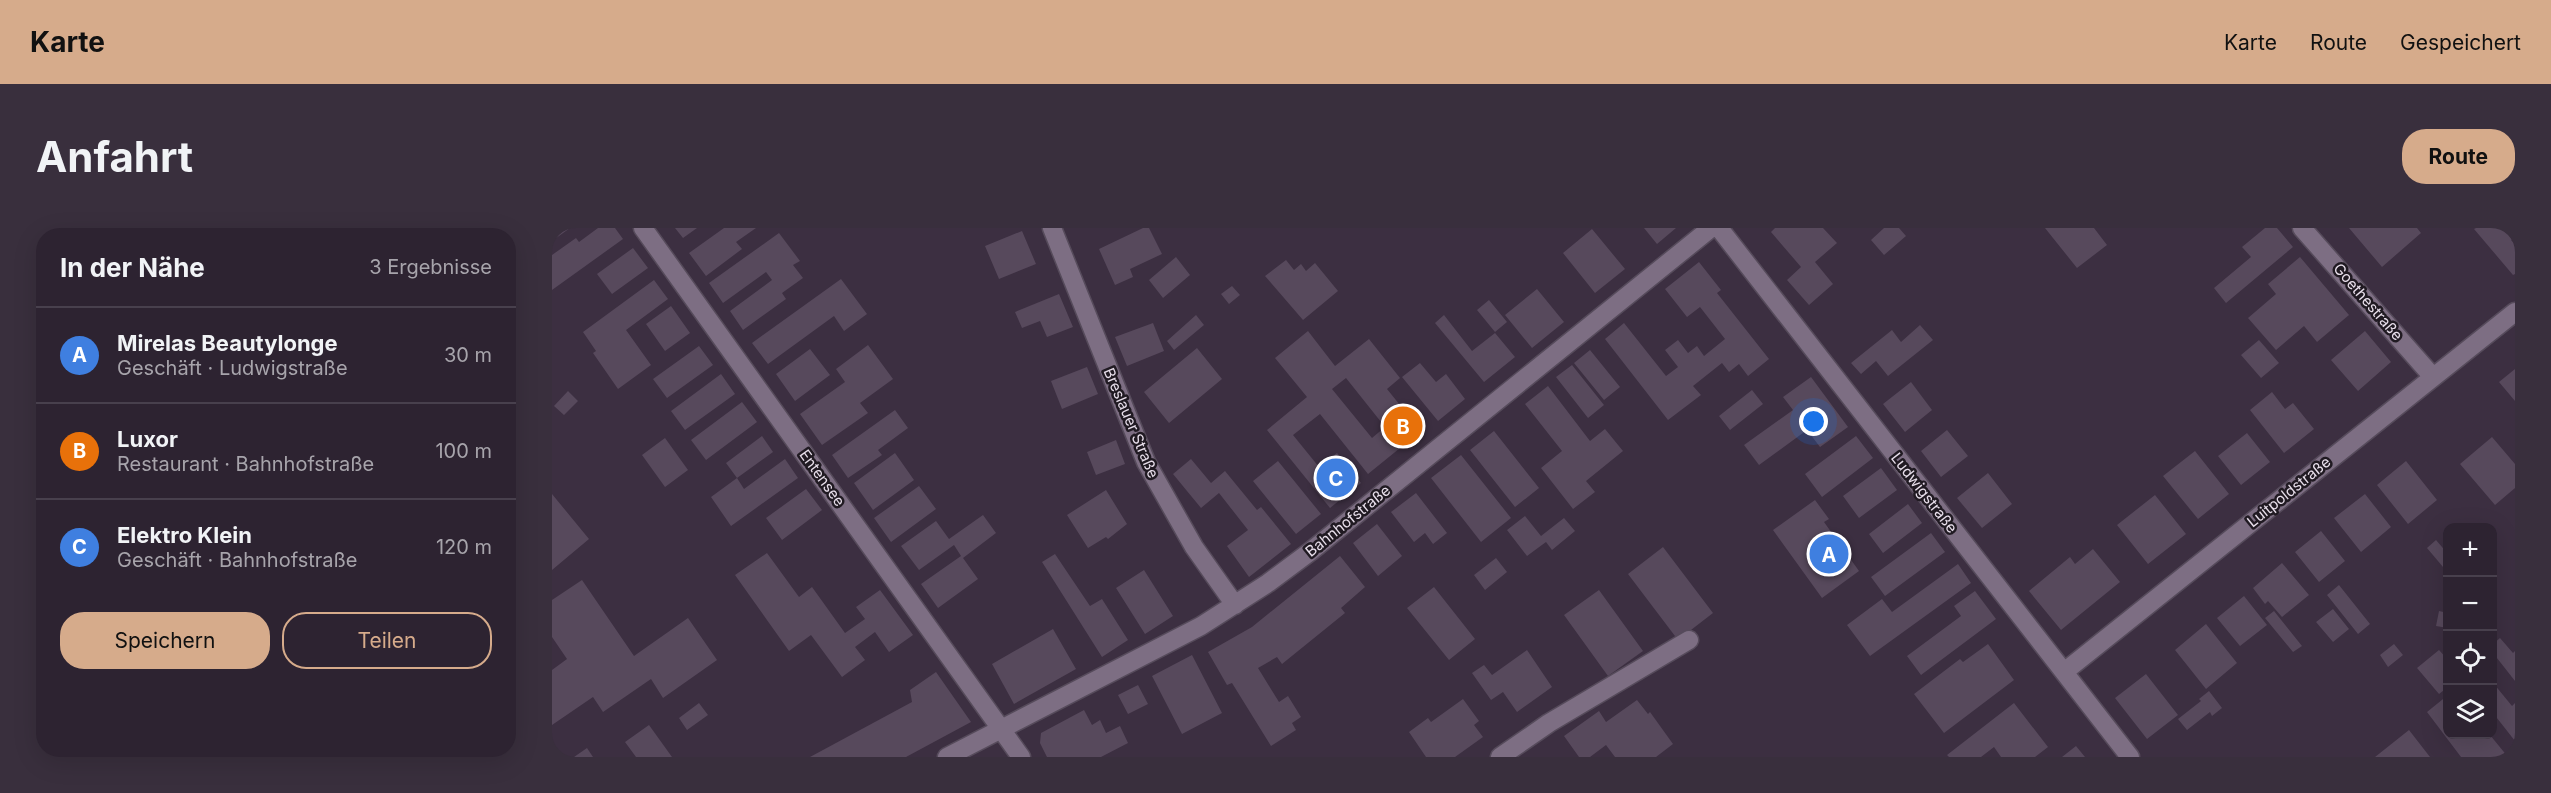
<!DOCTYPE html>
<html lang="de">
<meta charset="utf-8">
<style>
body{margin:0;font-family:Inter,sans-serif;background:#392f3d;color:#f1f3f6}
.controls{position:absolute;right:18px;bottom:18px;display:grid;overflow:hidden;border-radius:12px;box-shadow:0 6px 24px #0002}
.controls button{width:54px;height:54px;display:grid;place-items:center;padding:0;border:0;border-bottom:2px solid #48404d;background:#2d2331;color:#f1f3f6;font:30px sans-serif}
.you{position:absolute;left:1262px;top:194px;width:21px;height:21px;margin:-15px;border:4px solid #fff;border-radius:50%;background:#1a73e8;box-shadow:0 0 0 9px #1a73e833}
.badge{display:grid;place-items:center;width:39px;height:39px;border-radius:50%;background:#d6ab8b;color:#fff;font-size:20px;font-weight:700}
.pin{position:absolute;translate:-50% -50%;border:3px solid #fff;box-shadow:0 2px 6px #0006}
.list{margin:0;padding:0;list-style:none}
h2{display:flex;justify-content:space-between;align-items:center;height:78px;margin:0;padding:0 24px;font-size:26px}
h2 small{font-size:20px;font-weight:400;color:#a7a4ab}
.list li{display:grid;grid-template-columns:39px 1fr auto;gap:18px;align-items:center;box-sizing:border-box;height:96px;padding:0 24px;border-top:2px solid #48404d}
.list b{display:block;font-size:22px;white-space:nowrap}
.list p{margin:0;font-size:20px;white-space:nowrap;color:#a7a4ab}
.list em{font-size:20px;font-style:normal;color:#a7a4ab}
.actions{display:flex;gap:12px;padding:18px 24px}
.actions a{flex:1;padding:14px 0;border:2px solid #d6ab8b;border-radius:24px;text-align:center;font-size:21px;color:#d6ab8b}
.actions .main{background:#d6ab8b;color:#111}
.icon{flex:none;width:33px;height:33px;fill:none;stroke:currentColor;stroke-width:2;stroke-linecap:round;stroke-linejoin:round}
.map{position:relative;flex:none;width:1963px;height:529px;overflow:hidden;border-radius:24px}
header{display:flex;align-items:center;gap:36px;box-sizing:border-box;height:84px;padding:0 30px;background:#d6ab8b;color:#111}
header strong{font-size:28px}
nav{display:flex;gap:33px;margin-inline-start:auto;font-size:21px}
.intro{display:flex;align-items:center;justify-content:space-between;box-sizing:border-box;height:144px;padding:0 36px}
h1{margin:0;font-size:42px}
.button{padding:15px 27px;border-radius:24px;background:#d6ab8b;color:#111;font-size:21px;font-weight:700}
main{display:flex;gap:36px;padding:0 36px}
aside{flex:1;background:#2d2331;border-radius:24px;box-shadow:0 6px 24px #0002}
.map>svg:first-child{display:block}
</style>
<header>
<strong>Karte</strong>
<nav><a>Karte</a><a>Route</a><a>Gespeichert</a></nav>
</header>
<div class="intro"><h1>Anfahrt</h1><a class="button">Route</a></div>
<main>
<aside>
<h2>In der Nähe<small>3 Ergebnisse</small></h2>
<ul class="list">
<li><span class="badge" style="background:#3f7fe0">A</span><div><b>Mirelas Beautylonge</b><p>Geschäft · Ludwigstraße</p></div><em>30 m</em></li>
<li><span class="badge" style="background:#e8710a">B</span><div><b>Luxor</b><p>Restaurant · Bahnhofstraße</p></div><em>100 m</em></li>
<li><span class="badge" style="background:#3f7fe0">C</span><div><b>Elektro Klein</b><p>Geschäft · Bahnhofstraße</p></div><em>120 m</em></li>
</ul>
<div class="actions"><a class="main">Speichern</a><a>Teilen</a></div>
</aside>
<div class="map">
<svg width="1963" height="529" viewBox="0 0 1963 529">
<rect width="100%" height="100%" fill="#3c2f41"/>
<path fill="#57495c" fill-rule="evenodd" d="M0,0H18L0,13Z
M46,0H63L71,11L0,62V27L24,10L27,14Z
M123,0H145L131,10Z
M172,0H204L184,14L190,21L154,48L137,25Z
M591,0H597L610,26L578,41L581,49L563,57L547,21Z
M1092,0H1124L1105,16Z
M1223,0H1271L1285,15L1263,34L1281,56L1257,77L1235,52L1249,39L1219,4Z
M1332,0H1347L1354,8L1332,27L1319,12Z
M1493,0H1542L1555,17L1525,40Z
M1713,0H1725L1741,19L1674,75L1662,60L1699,29L1690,19Z
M1797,0H1865L1869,5L1830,39Z
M1924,0H1963V9L1959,12L1963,16V46L1961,47L1922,1Z
M1040,1L1073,41L1043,65L1011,25Z
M470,3L484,36L447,51L433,18Z
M227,5L248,33L241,37L251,50L230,65L234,71L191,102L178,83L220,52L214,44L171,75L157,55Z
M81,20L96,40L60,66L45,46Z
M624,29L638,47L611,70L597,52Z
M1748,29L1797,87L1765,114L1752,98L1724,122L1696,90L1724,66L1716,56Z
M734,32L742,42L749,36L754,43L763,35L786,63L751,92L713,48Z
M1147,34L1169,62L1165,65L1217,131L1196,148L1187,136L1177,144L1170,135L1141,158L1149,167L1116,192L1053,111L1072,95L1114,148L1126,139L1113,122L1126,112L1136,125L1145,118L1152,128L1173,111L1148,79L1135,89L1113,61Z
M289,51L315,86L292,103L282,88L216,136L200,115Z
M102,52L116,71L74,102L99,137L66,161L41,125L44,123L31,104Z
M680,58L688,67L677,76L669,66Z
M985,61L1012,94L980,120L953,87Z
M507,66L521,99L495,109L488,93L470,100L463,84Z
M937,72L955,94L943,104L925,82Z
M119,78L138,105L113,123L94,96Z
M644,87L652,97L622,122L615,113Z
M892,87L920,123L943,105L963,129L932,154L883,95Z
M601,95L612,123L575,138L563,109Z
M1368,97L1381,112L1336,148L1324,133L1309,146L1299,135L1340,102L1349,114Z
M756,103L783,138L817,111L848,150L835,161L869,203L816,246L768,186L741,207L767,239L785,225L809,255L778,280L715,202L755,169L723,130ZM794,150L833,199L820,210L780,161Z
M1813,103L1839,134L1806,163L1779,132Z
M1707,112L1727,135L1709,150L1689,127Z
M316,117L341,151L308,175L316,185L270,217L248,186L293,154L284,141Z
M147,118L161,137L115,170L101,151Z
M645,120L670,151L617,195L592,164Z
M258,121L278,147L243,173L224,146Z
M1038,122L1068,159L1052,172L1022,135Z
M868,135L884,154L894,146L913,171L886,193L850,149Z
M1020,137L1052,177L1036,190L1004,149Z
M535,139L546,166L510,181L499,153Z
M1963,141V173L1947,154Z
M169,146L183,166L133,202L119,183Z
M1259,149L1296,199L1268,219L1255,202L1207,237L1192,217L1241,182L1231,169Z
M1359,154L1380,182L1353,204L1331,176Z
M996,158L1038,213L1053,201L1071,223L1034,253L1043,264L1021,281L989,240L1010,223L973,176Z
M1200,162L1211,176L1178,202L1167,188Z
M16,163L26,173L12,187L2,178Z
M1720,164L1733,181L1741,175L1762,201L1732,225L1698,182Z
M190,174L205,194L154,232L139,212Z
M343,182L356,200L326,222L330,227L296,250L280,227Z
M1395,202L1416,228L1389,249L1369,223Z
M942,203L987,260L963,279L918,222Z
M1695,205L1718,234L1689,257L1666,228Z
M210,208L221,224L185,250L174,235Z
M1304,208L1321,230L1270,269L1253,246Z
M1940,209L1963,236V260L1943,277L1908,236Z
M113,210L136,242L113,259L90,227Z
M564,212L573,236L544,247L535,224Z
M1643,223L1677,266L1646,291L1611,248Z
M343,225L362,252L321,282L302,255Z
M909,227L959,290L929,314L879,250Z
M233,231L246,250L179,298L159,269L185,250L192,261Z
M639,231L659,255L673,243L705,282L709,279L739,316L697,349L675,318L696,302L667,265L649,280L621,246Z
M726,233L769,286L744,306L701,253Z
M1854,233L1885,272L1856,296L1825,257Z
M1329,240L1345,262L1307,290L1291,268Z
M1436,245L1460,276L1430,300L1405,270Z
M367,258L384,281L339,314L322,290Z
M254,261L270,282L230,312L214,290Z
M554,262L575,296L556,311L554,309L536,320L515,287Z
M864,265L895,305L881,316L873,305L862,314L839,284Z
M0,266L37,311L0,342Z
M1813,266L1839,299L1809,324L1782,290Z
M1603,267L1634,306L1596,336L1565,297Z
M1263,272L1277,291L1272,294L1307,343L1270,370L1221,302Z
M1356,276L1370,295L1331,325L1317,306Z
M431,287L444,305L411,330L426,351L386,380L369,356L409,328L402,317L367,342L349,318L384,293L397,311Z
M973,288L989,308L1012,290L1023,303L1000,322L994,314L975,328L955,302Z
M825,296L850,328L826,348L801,315Z
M1769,303L1793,333L1767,354L1743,324Z
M1379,305L1393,324L1333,368L1319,349Z
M1884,312L1896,326V335L1891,339L1875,320Z
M1111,319L1161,385L1126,412L1076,346Z
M1541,321L1568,354L1509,402L1477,363L1518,329L1523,336Z
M215,325L247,369L260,359L293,405L313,391L304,379L328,362L361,407L337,424L323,404L303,419L313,432L290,449L259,407L237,423L183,347Z
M503,326L538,378L550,371L576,412L550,429L490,334Z
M788,328L813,359L789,380L793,385L730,436L725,429L706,440L727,474L736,468L749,489L740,495L744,502L719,518L680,455L675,457L656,424L700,399Z
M944,330L955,344L933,362L922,347Z
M1730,335L1757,367L1730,389L1716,373L1713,376L1701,360Z
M1406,336L1419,355L1318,428L1295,397L1330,371L1340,384Z
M592,342L621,388L593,406L564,360Z
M30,352L82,428L136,390L165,432L111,470L99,451L51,484L41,469L0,497V442L15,431L0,409V372Z
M1787,357L1818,396L1806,406L1775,367Z
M882,359L923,411L897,432L855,380Z
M1047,362L1091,423L1056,448L1012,387Z
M1423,363L1444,391L1369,447L1355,428L1409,388L1402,378Z
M1692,368L1715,397L1688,418L1665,390Z
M1781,381L1797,401L1781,414L1764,394Z
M1722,383L1750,418L1741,424L1713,390Z
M1887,383L1896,385V400L1884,398Z
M1654,396L1685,435L1654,461L1623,422Z
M501,401L524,441L462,476L440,436Z
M1948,410L1961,425L1963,423V453L1941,425V416Z
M1436,416L1462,452L1392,505L1362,466L1408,431L1411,434Z
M1842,416L1851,427L1836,439L1828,427Z
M975,422L1000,459L965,484L951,464L939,472L920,445L932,437L940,447Z
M1887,422L1896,432V459L1887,466L1865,440Z
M640,427L670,485L630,506L600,448Z
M384,444L419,494L354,529H258L360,474L358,462Z
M1594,446L1626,487L1595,511L1563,470Z
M1942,456L1960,478L1963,475V513L1941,485Z
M586,457L596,476L576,486L566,467Z
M1657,463L1670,480L1660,488L1658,484L1635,502L1626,491L1649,473L1647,471Z
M1896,467V506L1938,507L1956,529H1909L1875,484Z
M911,471L927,493L922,497L931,509L903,529H874L857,504L876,490L879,494Z
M1085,472L1096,486L1098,484L1121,516L1104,529H1063L1054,517L1038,529H1027L1012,508L1047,483L1054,494Z
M147,475L156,487L135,502L127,490Z
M1462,475L1496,519L1483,529H1449L1442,519L1429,529H1397L1395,527Z
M532,482L540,497L548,492L554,505L568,498L576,515L549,529H495L488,515L489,505Z
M97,497L120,529H84L73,514Z
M1857,502L1878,529H1823Z
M1524,518L1533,529H1510Z
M35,520L41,529H22Z"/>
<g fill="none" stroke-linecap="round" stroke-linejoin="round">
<g stroke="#564b5b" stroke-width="21">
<path id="minor" d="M91,0L469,529
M500,0L594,234L642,319L683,377
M1167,0L1578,529
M1750,0L1881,149
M1512,444L1963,84
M395,529L649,398L716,355L759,323L1159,0
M948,529L997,495L1137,412"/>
</g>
<use href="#minor" stroke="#7d6e83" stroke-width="18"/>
</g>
<g text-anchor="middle" stroke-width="5" stroke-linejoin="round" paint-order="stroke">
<g font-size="15" fill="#e8dfeb" stroke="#201a22">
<text transform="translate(1816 74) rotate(49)" y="5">Goethestraße</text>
<text transform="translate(579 195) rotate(67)" y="5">Breslauer Straße</text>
<text transform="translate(270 250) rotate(54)" y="5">Entensee</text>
<text transform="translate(1737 264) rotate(-39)" y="5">Luitpoldstraße</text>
<text transform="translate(1372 265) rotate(52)" y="5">Ludwigstraße</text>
<text transform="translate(796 293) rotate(-39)" y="5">Bahnhofstraße</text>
</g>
</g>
</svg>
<div class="controls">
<button>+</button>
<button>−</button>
<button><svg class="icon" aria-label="locate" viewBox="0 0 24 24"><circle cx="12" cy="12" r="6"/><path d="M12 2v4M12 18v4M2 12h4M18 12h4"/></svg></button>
<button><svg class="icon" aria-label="layers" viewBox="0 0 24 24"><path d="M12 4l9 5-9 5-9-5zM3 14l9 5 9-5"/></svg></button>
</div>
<div class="you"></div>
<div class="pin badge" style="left:1277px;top:326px;background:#3f7fe0">A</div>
<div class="pin badge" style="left:851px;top:198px;background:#e8710a">B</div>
<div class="pin badge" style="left:784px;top:250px;background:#3f7fe0">C</div>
</div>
</main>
